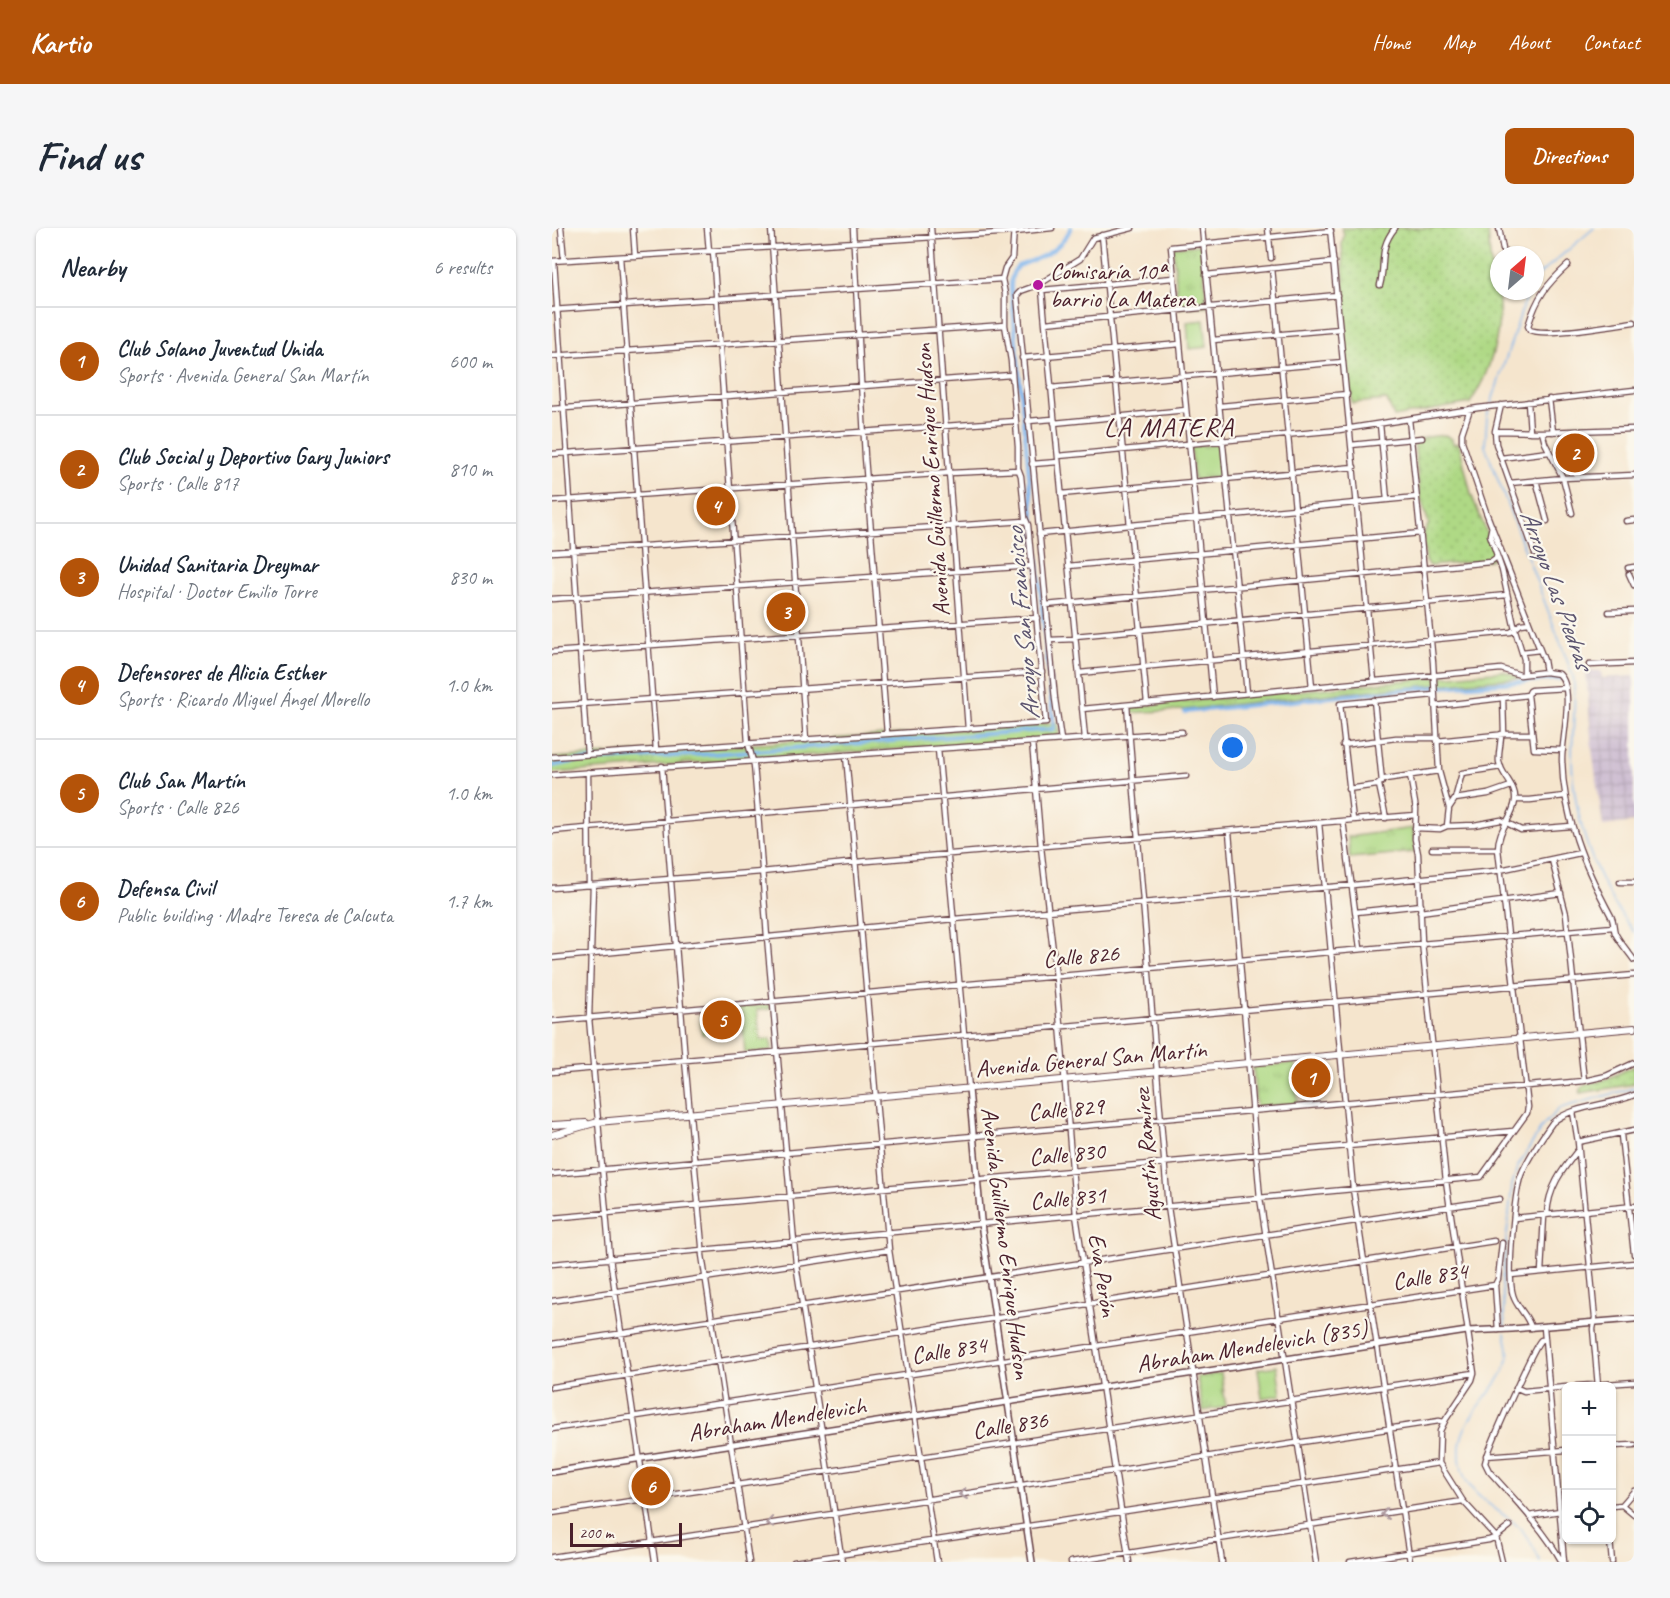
<!DOCTYPE html>
<meta charset="utf-8">
<style>
body{margin:0;font-family:Caveat,sans-serif;background:#f6f6f7;color:#1f2937}
.controls{position:absolute;right:18px;bottom:18px;display:grid;overflow:hidden;border-radius:9px;box-shadow:0 2px 4px #0004}
.controls button{width:54px;height:54px;display:grid;place-items:center;padding:0;border:0;border-bottom:2px solid #e0e1e3;background:#fff;color:#1f2937;font:30px sans-serif}
.compass{position:absolute;left:938px;top:18px;width:54px;height:54px;border-radius:50%;background:#fff;box-shadow:0 2px 4px #0004;rotate:28deg}
.scale{position:absolute;left:18px;bottom:15px;width:112px;box-sizing:border-box;padding-left:6px;border:3px solid #4a1f2b;border-top:0;font-size:16px;line-height:21px;white-space:nowrap;color:#4a1f2b;-webkit-text-stroke:4px #fbf7ec;paint-order:stroke}
.you{position:absolute;left:681px;top:520px;width:21px;height:21px;margin:-15px;border:4px solid #fff;border-radius:50%;background:#1a73e8;box-shadow:0 0 0 9px #1a73e833}
.badge{display:grid;place-items:center;width:39px;height:39px;border-radius:50%;background:#b45309;color:#fff;font-size:20px;font-weight:700}
.pin{position:absolute;translate:-50% -50%;border:3px solid #fff;box-shadow:0 2px 6px #0006}
.list{margin:0;padding:0;list-style:none}
h2{display:flex;justify-content:space-between;align-items:center;height:78px;margin:0;padding:0 24px;font-size:26px}
h2 small{font-size:20px;font-weight:400;color:#747a83}
.list li{display:grid;grid-template-columns:39px 1fr auto;gap:18px;align-items:center;box-sizing:border-box;height:108px;padding:0 24px;border-top:2px solid #e0e1e3}
.list b{display:block;font-size:22px;white-space:nowrap}
.list p{margin:0;font-size:20px;white-space:nowrap;color:#747a83}
.list em{font-size:20px;font-style:normal;color:#747a83}
.icon{flex:none;width:33px;height:33px;fill:none;stroke:currentColor;stroke-width:2;stroke-linecap:round;stroke-linejoin:round}
.map{position:relative;flex:none;width:1082px;height:1334px;overflow:hidden;border-radius:9px}
header{display:flex;align-items:center;gap:36px;box-sizing:border-box;height:84px;padding:0 30px;background:#b45309;color:#fff}
header strong{font-size:28px}
nav{display:flex;gap:33px;margin-inline-start:auto;font-size:21px}
.intro{display:flex;align-items:center;justify-content:space-between;box-sizing:border-box;height:144px;padding:0 36px}
h1{margin:0;font-size:42px}
.button{padding:15px 27px;border-radius:9px;background:#b45309;color:#fff;font-size:21px;font-weight:700}
main{display:flex;gap:36px;padding:0 36px}
aside{flex:1;background:#fff;border-radius:9px;box-shadow:0 2px 4px #0004}
.map>svg:first-child{display:block}
</style>
<header>
<strong>Kartio</strong>
<nav><a>Home</a><a>Map</a><a>About</a><a>Contact</a></nav>
</header>
<div class="intro"><h1>Find us</h1><a class="button">Directions</a></div>
<main>
<aside>
<h2>Nearby<small>6 results</small></h2>
<ul class="list">
<li><span class="badge">1</span><div><b>Club Solano Juventud Unida</b><p>Sports · Avenida General San Martín</p></div><em>600 m</em></li>
<li><span class="badge">2</span><div><b>Club Social y Deportivo Gary Juniors</b><p>Sports · Calle 817</p></div><em>810 m</em></li>
<li><span class="badge">3</span><div><b>Unidad Sanitaria Dreymar</b><p>Hospital · Doctor Emilio Torre</p></div><em>830 m</em></li>
<li><span class="badge">4</span><div><b>Defensores de Alicia Esther</b><p>Sports · Ricardo Miguel Ángel Morello</p></div><em>1.0 km</em></li>
<li><span class="badge">5</span><div><b>Club San Martín</b><p>Sports · Calle 826</p></div><em>1.0 km</em></li>
<li><span class="badge">6</span><div><b>Defensa Civil</b><p>Public building · Madre Teresa de Calcuta</p></div><em>1.7 km</em></li>
</ul>
</aside>
<div class="map">
<svg width="1082" height="1334" viewBox="0 0 1082 1334">
<defs>
<pattern id="industrial-grid" width="8" height="8" patternUnits="userSpaceOnUse" patternTransform="scale(1.5)"><rect width="8" height="8" fill="#cebed2"/><path d="M0 4h8M4 0v8" fill="none" stroke="#b2a3b4"/></pattern>
<pattern id="grass-dots" width="8" height="8" patternUnits="userSpaceOnUse" patternTransform="scale(1.5)"><rect width="8" height="8" fill="#afd985"/><path d="M2 2h.1M6 6h.1" fill="none" stroke="#98ba73" stroke-width="1.8" stroke-linecap="round"/></pattern>
<pattern id="park-tufts" width="24" height="20" patternUnits="userSpaceOnUse" patternTransform="scale(1.5)"><rect width="24" height="20" fill="#afd985"/><path d="M3 7l-1-3M5 7V3M7 7l1-3M15 17l-1-3M17 17v-4M19 17l1-3" fill="none" stroke="#98ba73"/></pattern>
</defs>
<rect width="100%" height="100%" fill="#fbf7ec"/>
<filter id="ink" filterUnits="userSpaceOnUse"><feTurbulence type="fractalNoise" baseFrequency=".0167" numOctaves="2"/><feDisplacementMap in="SourceGraphic" scale="12" xChannelSelector="R" yChannelSelector="G"/><feConvolveMatrix kernelMatrix="1 2 1 2 8 2 1 2 1" color-interpolation-filters="sRGB"/></filter>
<filter id="wash" filterUnits="userSpaceOnUse"><feTurbulence type="fractalNoise" baseFrequency=".008" numOctaves="4" result="noise"/><feDisplacementMap in="SourceGraphic" scale="24" xChannelSelector="R" yChannelSelector="G"/><feGaussianBlur stdDeviation="1.35" result="paint"/><feColorMatrix in="noise" values="0 0 0 0 0 0 0 0 0 0 0 0 0 0 0 0 0 1.4 0 .05"/><feComposite in="paint" operator="in"/></filter>
<g filter="url(#wash)">
<rect width="100%" height="100%" fill="#f5e5cd"/>
<path fill="url(#industrial-grid)" d="M1034,443H1049L1050,450L1082,448V594L1051,598L1040,521Z"/>
<path fill="url(#grass-dots)" stroke="#7c7c58" stroke-width="1.5" d="M789,0H936C937,12 937,25 939,37C941,49 946,61 947,74C949,108 937,147 918,175L842,189L835,172L800,175L793,112L794,92L790,16L792,6Z
M893,207L900,211L901,216L907,215L919,266L942,323L941,329L938,332L878,338L874,333L871,306L877,296L868,268L862,214L875,209Z
M1082,838V856L1028,865L1030,858L1055,851Z"/>
<path fill="url(#park-tufts)" stroke="#7c7c58" stroke-width="1.5" d="M649,17L655,78L626,80L621,19Z
M668,216L671,249L642,252L639,219Z
M951,443L966,448V450L789,465L631,482L577,485V481L581,479Z
M506,495L507,508L504,510L0,545V530Z
M861,600L863,624L798,630L796,609Z
M218,776V781L205,782L209,812L219,811L220,823L193,825L189,779Z
M743,835L746,876L704,879L701,839Z
M669,1145L674,1179L651,1183L645,1149Z"/>
<path fill="#afd985" stroke="#7c7c58" stroke-width="1.5" d="M652,92L655,119L637,121L635,94Z
M1036,210L1043,231L1010,240L1002,218Z
M189,779L191,802L150,806L148,783Z
M772,839L774,860L746,862L745,841Z
M725,1138L729,1167L710,1170L706,1141Z"/>
<g fill="none" stroke-linecap="round" stroke-linejoin="round">
<path stroke="#7eb5ee" stroke-width="1.5" d="M983,50L1042,0
M939,176L976,63
M937,181L935,189L933,218L1021,448C1025,475 1020,503 1020,530C1021,592 1044,656 1082,704
M953,1100L950,1054L960,957L965,940L991,897L1008,880L1082,860
M953,1105C954,1113 958,1124 956,1132C943,1173 897,1190 910,1242C917,1267 941,1278 960,1293C974,1304 982,1318 988,1334"/>
<path stroke="#7eb5ee" stroke-width="4" d="M633,484L857,461L1008,451
M0,538L25,533L159,526L502,501L459,61C459,52 459,45 466,38C489,30 508,23 519,0"/>
</g>
</g>
<g filter="url(#ink)">
<g fill="none" stroke-linecap="round" stroke-linejoin="round">
<g stroke="#643d43" stroke-width="7">
<path id="minor" d="M9,0L12,32
M81,0L83,28
M155,0L157,23
M219,0L254,512
M301,0L313,229L335,505
M379,0L416,501
M650,0L695,465
M716,0L719,30
M778,0L822,453
M947,0L952,27
M550,7L595,475
M161,23L196,515L202,537L206,585L215,709L244,1036L290,1334
M68,29L104,522
M0,33L463,4L500,0
M2,33L35,526
M1016,37C994,57 985,69 976,98L978,102C994,109 1060,97 1082,94
M720,40L760,459
M654,47L782,34
M486,57L490,62L493,95L533,510
M828,57C834,34 826,21 843,0
M490,62L621,50
M0,82L450,51
M493,95L785,67
M661,112L788,101
M0,128L453,97
M470,130L628,116
M498,160L791,134
M997,171L1001,204
M976,174L978,204
M949,177L943,203L944,216L983,326
M668,178L795,166
M0,181L459,147
M918,181L910,205V213L934,284L992,432L994,444
M857,191L881,434L887,543L897,580
M476,193L501,191
M502,195L634,182
M828,196L835,272
M943,203L990,204L1082,201
M990,204L993,215L1011,250L1020,285
M799,217L870,210
M0,226L463,193
M506,228L787,202L926,180L1082,162
M949,230L997,224
M480,236L506,234
M984,252L995,293
M958,255L1011,250L1082,247
M509,266L802,239
M0,273L398,245L466,242
M1074,293L1082,292
M940,298L938,307L950,342L963,402L972,431V446
M487,306L865,269
M0,324L473,293
M516,338L869,305
M1076,340L1082,339
M1077,346L1082,357
M0,371L479,338
M494,377L928,335L938,334L945,329
M1057,384L1082,383
M523,408L955,367
M498,412L523,411
M0,424L485,390
M970,424L988,422
M1037,437L1082,435
M527,445L959,404L969,396L977,395
M661,469L619,19L779,3
M951,470L952,506
M822,472L830,554
M575,477L616,979L670,1334
M0,478L490,444
M883,478L976,467
M530,481L949,441L968,447L994,444L1007,446C1023,460 1010,510 1010,531C1011,588 1032,638 1059,688C1062,693 1061,699 1063,705C1068,715 1076,723 1082,732
M509,512L503,471L465,67L469,63L486,57L528,31L541,10L580,0
M885,513L954,506H980
M480,514L489,619L504,749L524,987L577,1334
M791,517L844,510H884
M386,521L417,861
M1011,522L982,521L976,467L978,463L980,462L1014,460
M294,527L337,1022L385,1334
M0,529L494,495L476,297L473,290L469,248L466,240V219L459,133L453,97V66L450,51L453,40L460,30L462,0
M110,538L133,832L150,1017V1027L197,1334
M36,544L37,657
M0,547L630,504
M858,547L864,581L863,611L866,626L870,714L894,953L922,1145L920,1152L894,1191L888,1203L887,1235L911,1273L944,1309L950,1334
M827,557L834,590
M796,561L825,557L833,551L887,543
M903,571L936,566L959,558
M963,572H978L1013,568
M801,592L864,587
M791,593L808,720
M767,595L801,961L858,1334
M895,598L897,580L903,571L910,545L949,539
M863,600L888,601L895,598L922,597L949,592L969,602L1019,598
M0,603L634,548
M677,604L708,970L764,1334
M880,621H946
M1000,632L1014,686L1032,853
M1068,654H1082
M41,657L37,790L58,1030L103,1334
M0,660L210,644L304,634L801,592L788,476L882,467
M804,684L869,677
M868,684L1009,665
M0,730L402,691L801,657L943,643L1028,625
M0,793L1061,699
M0,844L1082,747
M1021,884L1026,914L1043,1090L1041,1101L1046,1158
M1069,907L1082,1026
M1026,914L1082,902
M0,946L1032,853L1054,848L1082,835
M995,987C996,960 1010,942 1026,922
M0,990L961,903
M962,990L1082,978
M0,1036L929,949L975,885L976,879L946,621C946,600 961,590 963,573C965,558 950,548 947,534C946,525 949,516 949,506
M989,1044L992,988
M959,1047L1082,1035
M0,1073L337,1022
M992,1099L1012,1334
M979,1100C976,1087 964,1079 961,1067C955,1049 962,966 969,947C976,929 989,911 1000,895C1020,877 1057,878 1082,867
M946,1102L943,1057L946,1051L950,1015
M993,1111C992,1112 990,1112 989,1112C982,1117 935,1224 933,1235L937,1243C963,1272 991,1300 1010,1334
M0,1116L948,971
M1025,1158L1082,1154
M0,1159L942,1013
M965,1160L972,1163L1014,1159
M0,1201L943,1057
M1060,1218L1082,1217
M934,1228L1014,1222
M1082,1263L1070,1277L1082,1287
M1060,1278L1070,1277
M0,1285L922,1145
M977,1288L1014,1282
M1058,1312L1060,1334
M0,1329L887,1193L892,1194
M242,1334L887,1235
M519,1334L911,1273
M798,1334L937,1312L944,1309L958,1298"/>
</g>
<g stroke="#643d43" stroke-width="8">
<path id="tertiary" d="M417,861L430,1003L480,1334
M0,1244L915,1103L960,1101L1082,1091"/>
</g>
<g stroke="#643d43" stroke-width="8">
<path id="secondary" d="M0,897L34,895
M0,907L46,894L1082,800"/>
</g>
<use href="#minor" stroke="#fff" stroke-width="4.5"/>
<use href="#tertiary" stroke="#fff" stroke-width="5"/>
<use href="#secondary" stroke="#fff" stroke-width="6"/>
</g>
<defs><path id="oneway-chevron" d="M-2-3.5L2.5 0L-2 3.5" fill="none" stroke-width="1.6" stroke-linecap="round" stroke-linejoin="round" transform="scale(1.5)"/></defs>
<g stroke="#ae9aa0">
<use href="#oneway-chevron" transform="translate(411 1266) rotate(172)"/>
<use href="#oneway-chevron" transform="translate(833 1286) rotate(172)"/>
<use href="#oneway-chevron" transform="translate(218 1295) rotate(171)"/>
</g>
</g>
<circle fill="#b5179e" stroke="#fbf7ec" stroke-width="2" cx="486" cy="57" r="6"/>
<g text-anchor="middle" stroke-width="4.5" stroke-linejoin="round" paint-order="stroke">
<g font-size="24" fill="#4a1f2b" stroke="#fbf7ec" text-anchor="start">
<text x="498" y="51">Comisaría 10ª<tspan x="498" dy="28">barrio La Matera</tspan></text>
</g>
<g font-size="24" fill="#4a1f2b" stroke="#fbf7ec">
<text transform="translate(380 252) rotate(-94)" y="8">Avenida Guillermo Enrique Hudson</text>
<text transform="translate(529 728) rotate(-5)" y="8">Calle 826</text>
<text transform="translate(539 831) rotate(-5)" y="8">Avenida General San Martín</text>
<text transform="translate(514 881) rotate(-5)" y="8">Calle 829</text>
<text transform="translate(515 926) rotate(-5)" y="8">Calle 830</text>
<text transform="translate(595 927) rotate(-95)" y="8">Agustín Ramírez</text>
<text transform="translate(516 970) rotate(-5)" y="8">Calle 831</text>
<text transform="translate(454 1015) rotate(83)" y="8">Avenida Guillermo Enrique Hudson</text>
<text transform="translate(551 1047) rotate(81)" y="8">Eva Perón</text>
<text transform="translate(878 1048) rotate(-9)" y="8">Calle 834</text>
<text transform="translate(700 1118) rotate(-9)" y="8">Abraham Mendelevich (835)</text>
<text transform="translate(397 1122) rotate(-9)" y="8">Calle 834</text>
<text transform="translate(225 1191) rotate(-9)" y="8">Abraham Mendelevich</text>
<text transform="translate(458 1197) rotate(-9)" y="8">Calle 836</text>
</g>
<g font-size="26" font-style="italic" fill="#5c546f" stroke="#fbf7ec">
<text transform="translate(1005 361) rotate(70)" y="9">Arroyo Las Piedras</text>
<text transform="translate(470 396) rotate(-95)" y="9">Arroyo San Francisco</text>
</g>
<g font-size="27" letter-spacing="1.5" fill="#4a1f2b" stroke="#fbf7ec">
<text x="617" y="208">LA MATERA</text>
</g>
</g>
</svg>
<div class="controls">
<button>+</button>
<button>−</button>
<button><svg class="icon" aria-label="locate" viewBox="0 0 24 24"><circle cx="12" cy="12" r="6"/><path d="M12 2v4M12 18v4M2 12h4M18 12h4"/></svg></button>
</div>
<svg class="compass" viewBox="-18 -18 36 36"><path d="M0-13l5 13h-10z" fill="#e53935"/><path d="M0 13l5-13h-10z" fill="#747a83"/></svg>
<div class="scale">200 m</div>
<div class="you"></div>
<div class="pin badge" style="left:759px;top:850px">1</div>
<div class="pin badge" style="left:1023px;top:225px">2</div>
<div class="pin badge" style="left:234px;top:384px">3</div>
<div class="pin badge" style="left:164px;top:278px">4</div>
<div class="pin badge" style="left:170px;top:792px">5</div>
<div class="pin badge" style="left:99px;top:1258px">6</div>
</div>
</main>
